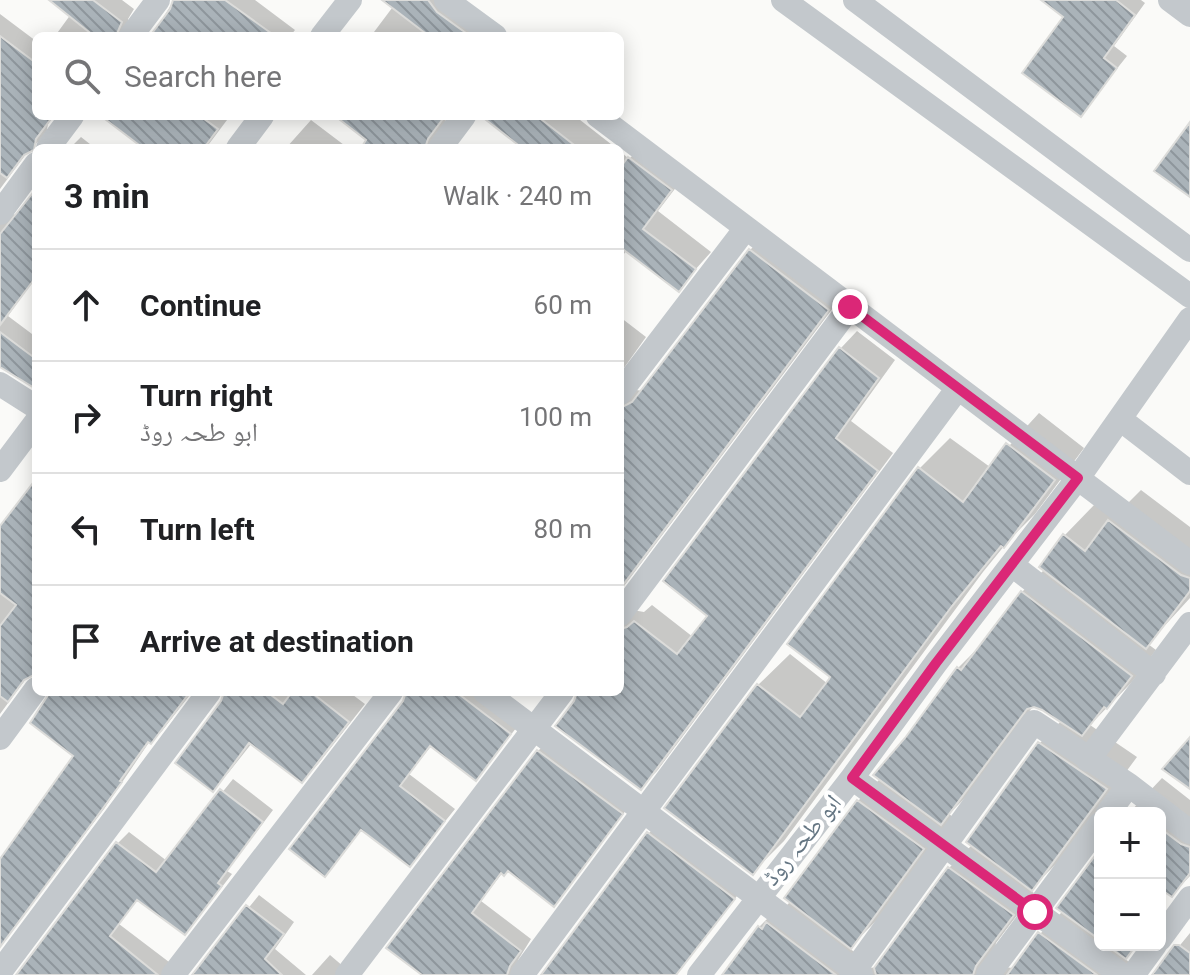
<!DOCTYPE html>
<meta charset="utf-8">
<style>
body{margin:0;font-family:Roboto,"Noto Naskh Arabic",sans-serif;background:#f6f6f6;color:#202124}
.controls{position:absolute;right:24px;bottom:24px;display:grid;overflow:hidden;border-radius:12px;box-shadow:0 4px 20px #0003}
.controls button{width:72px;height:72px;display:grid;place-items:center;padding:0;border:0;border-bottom:2px solid #e0e0e0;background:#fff;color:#202124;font:40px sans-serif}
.stop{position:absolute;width:24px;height:24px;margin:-18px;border:6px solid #db2777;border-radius:50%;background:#fff}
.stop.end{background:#db2777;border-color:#fff;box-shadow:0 2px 8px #0008}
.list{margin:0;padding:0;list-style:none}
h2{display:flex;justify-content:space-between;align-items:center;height:104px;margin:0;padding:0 32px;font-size:34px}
h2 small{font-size:26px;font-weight:400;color:#757577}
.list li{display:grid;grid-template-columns:52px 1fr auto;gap:24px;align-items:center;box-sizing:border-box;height:112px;padding:0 32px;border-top:2px solid #e0e0e0}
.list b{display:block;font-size:30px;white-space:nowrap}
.list p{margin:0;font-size:26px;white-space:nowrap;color:#757577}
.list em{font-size:26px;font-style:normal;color:#757577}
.icon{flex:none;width:44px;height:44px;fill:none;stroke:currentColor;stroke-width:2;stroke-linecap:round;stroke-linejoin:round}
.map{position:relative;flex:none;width:1190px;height:975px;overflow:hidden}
.search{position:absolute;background:#fff;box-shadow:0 4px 20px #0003;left:32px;top:32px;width:592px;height:88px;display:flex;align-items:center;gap:20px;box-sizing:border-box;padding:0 28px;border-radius:12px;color:#757577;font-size:30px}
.panel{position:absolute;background:#fff;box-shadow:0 4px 20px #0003;left:32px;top:144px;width:592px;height:552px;border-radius:12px}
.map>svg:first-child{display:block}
</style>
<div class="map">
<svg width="1190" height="975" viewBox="0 0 1190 975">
<defs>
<pattern id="building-back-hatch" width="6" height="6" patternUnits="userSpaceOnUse" patternTransform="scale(2)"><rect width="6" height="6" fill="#aab3b9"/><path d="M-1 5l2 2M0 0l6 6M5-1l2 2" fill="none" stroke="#8e969c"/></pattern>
</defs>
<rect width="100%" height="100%" fill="#fafaf8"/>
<path fill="#0003" fill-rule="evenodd" d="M52,0H122L134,9L128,19L129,28L136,36H55L71,14Z
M174,0H255L295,30L290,36H152Z
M398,0H460L503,32L514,36H371Z
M1044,0H1141L1145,3L1114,46L1127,56L1081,114L1066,16Z
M0,14L36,41V116H54L48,124L46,135L29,150L0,189Z
M104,116H230L206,148H139L142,145Z
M338,116H447L442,133L431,148H363L369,140Z
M484,116H575L616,148H526Z
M311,120L348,148H286Z
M81,137L95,148H70Z
M646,142L687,173L658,211L711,252L678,289L627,250L620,259V151L629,159Z
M36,192V277L8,316L36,337V385L0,363V205L4,213L18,215Z
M767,233L845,292L624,586L621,595L627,609L644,612L652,605L693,637L710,615L666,581L841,348L857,331L895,360L851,421L893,453L657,771L640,788L578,692H620V317L646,337L621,372L629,389L643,391L750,250Z
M1039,413L1084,448L1035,514L1009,540L983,572L784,841L753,872L758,685L790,654L828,684L919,469L950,438L990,467Z
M36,481V672L28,676L0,714V531Z
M1141,490L1190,527V598L1148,644L1156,650L1132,682L1090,725L1137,757L1063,857L1030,890L1034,893L996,943L994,958L1001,967L1014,968L1040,934L1063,911L1100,853V945H1137L1124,958L1129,962L1126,975H724L759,927L780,906L784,908L791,901L858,801L881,778L958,668L984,642L1022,592L1045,569L1064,536L1095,504L1113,518ZM1034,705L1062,720L1039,744L972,845L949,868L877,968L864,967L857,954L849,948L882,915L953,817L949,814L966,797Z
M53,692H192L162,731L150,741L104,809L0,946V861L76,756Z
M226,692H349L365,704L318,764L301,781L252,743L229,772L213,789Z
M406,692H482L521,722L476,778L432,745L409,774L455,809L410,865L362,828L325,874L405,702Z
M549,740L632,802L565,893L554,904L508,869L503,872L481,901L531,939L518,960V969L523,975H425L538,751Z
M1162,778L1190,800V876L1172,895L1160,886V813H1129Z
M233,779L273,810L227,871L232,874L195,922L184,933L138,898L119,924L169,962L176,975H19L118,843L129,832L167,861Z
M659,823L744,887L675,975H543L648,834Z
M259,895L294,922L275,949L306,975H194Z
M1190,933V975H1175L1163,966Z
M330,955L344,967L349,975H312Z"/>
<path fill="url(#building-back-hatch)" stroke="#dcdcda" stroke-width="2" d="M49,0H93L122,22L116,36H94Z
M173,0H225L275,36H150L170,9Z
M382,0H428L437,12L470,36H429Z
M1041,0H1116L1135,15L1104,58L1117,68L1081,117L1022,73L1063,17Z
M0,36L36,63V116H53L36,139L34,150L24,155L7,178L0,173Z
M101,116H200L218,129L204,148H143Z
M335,116H445L428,139L425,148H361L366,140Z
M481,116H537L578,148H522Z
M1190,122V197L1154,171Z
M628,157L672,190L643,229L696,269L679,292L620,247V168Z
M36,189V277L0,325V234Z
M749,249L829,310L620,589V408L632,402Z
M0,332L36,359V389L0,367Z
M839,347L879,378L836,438L878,471L641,790L555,726L574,701L577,692H620V629L627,627L634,621L677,654L707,616L663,581Z
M1006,443L1055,480L1004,548L1001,546L952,606L753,875L664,808L757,684L800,717L829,679L830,677L787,644L918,467L963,502Z
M36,479V674L24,680L8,702L0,696V626L16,605L0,593V526Z
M1108,520L1181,575L1190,578V591L1146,649L1039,567L1063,534L1085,551Z
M1021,591L1132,676L1107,709L1104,707L1082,736L1042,710L1034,707L1027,709L941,825L873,775L905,738L957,667L961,670Z
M50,692H190L151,744L148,742L120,781L122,782L93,822L0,947V859L73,756L30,723Z
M224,692H267L283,704L292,692H311L349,722L302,783L249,743L213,792L175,763L221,701Z
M406,692H456L511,734L476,781L430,746L400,786L445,821L410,867L361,830L325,877L289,849L403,701Z
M1190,737V789L1162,769Z
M1038,742L1107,789L1032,891L966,842Z
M537,750L623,814L554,907L508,871L504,876L501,873L472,913L521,951L510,966L507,975H422L386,948Z
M220,789L263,822L218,883L222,886L185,935L137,900L110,936L158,975H16L116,842L156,872Z
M857,800L924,849L851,949L784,898Z
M1160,828L1181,844L1190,847V873L1172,897L1160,889Z
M647,832L735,899L676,975H541Z
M1100,849V940L1056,908Z
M948,867L1014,915L976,966L973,975H876L874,968Z
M246,905L284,934L265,959L282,975H192Z
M766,922L836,975H722L758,926L762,929Z
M1038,932L1097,975H1007Z
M1106,945H1136L1126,959Z
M1174,945H1179L1190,953V975H1152Z"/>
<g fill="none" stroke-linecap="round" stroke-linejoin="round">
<path stroke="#c3c8cc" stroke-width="24" d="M446,0L495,36
M783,0L1190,296
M855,0L1190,250
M1170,0L1190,15
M131,36L158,0
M322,36L350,0
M598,116L1190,563
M48,148L72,116
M238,148L262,116
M440,148L464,116
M0,213L36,164
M0,384L36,407
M620,393L746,228
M1120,419L1190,473
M0,470L36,422
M1012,565L1154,674
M620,614L850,307
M485,692L861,975
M0,738L36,689
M1088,760L1190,624
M852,778L1122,975
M1108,813L1129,785
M1160,939L1190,898
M0,972L209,692
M173,975L391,692
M347,975L562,692
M522,975L958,388
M699,975L852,778L936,663L1078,478L1190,319
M851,975L1034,722L1129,785L1190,832
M988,975L1100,824
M1133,975L1155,945"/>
</g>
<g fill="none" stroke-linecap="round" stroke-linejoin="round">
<path stroke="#db2777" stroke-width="10" d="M850,307L1078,478L936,663L852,778L1035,912"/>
</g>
<g text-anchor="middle" stroke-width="8" stroke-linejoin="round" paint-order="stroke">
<g font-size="24" fill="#657683" stroke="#fff">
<text transform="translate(802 840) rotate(-51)" y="8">ابو طحہ روڈ</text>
</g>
</g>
</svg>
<div class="controls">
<button>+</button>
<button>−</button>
</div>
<div class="stop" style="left:1035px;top:912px"></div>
<div class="stop end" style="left:850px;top:307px"></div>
<div class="search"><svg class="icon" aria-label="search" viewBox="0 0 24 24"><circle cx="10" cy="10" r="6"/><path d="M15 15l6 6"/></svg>Search here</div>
<section class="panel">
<h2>3 min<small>Walk · 240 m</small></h2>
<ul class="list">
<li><svg class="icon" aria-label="ahead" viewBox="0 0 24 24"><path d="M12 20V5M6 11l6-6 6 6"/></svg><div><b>Continue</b></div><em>60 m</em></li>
<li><svg class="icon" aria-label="right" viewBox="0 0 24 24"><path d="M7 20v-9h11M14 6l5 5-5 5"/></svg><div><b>Turn right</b><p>ابو طحہ روڈ</p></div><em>100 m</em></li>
<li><svg class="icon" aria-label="left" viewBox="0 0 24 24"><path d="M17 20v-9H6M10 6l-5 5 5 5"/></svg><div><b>Turn left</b></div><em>80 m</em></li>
<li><svg class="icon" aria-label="arrive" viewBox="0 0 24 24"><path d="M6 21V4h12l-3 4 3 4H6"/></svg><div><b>Arrive at destination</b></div></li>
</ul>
</section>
</div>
